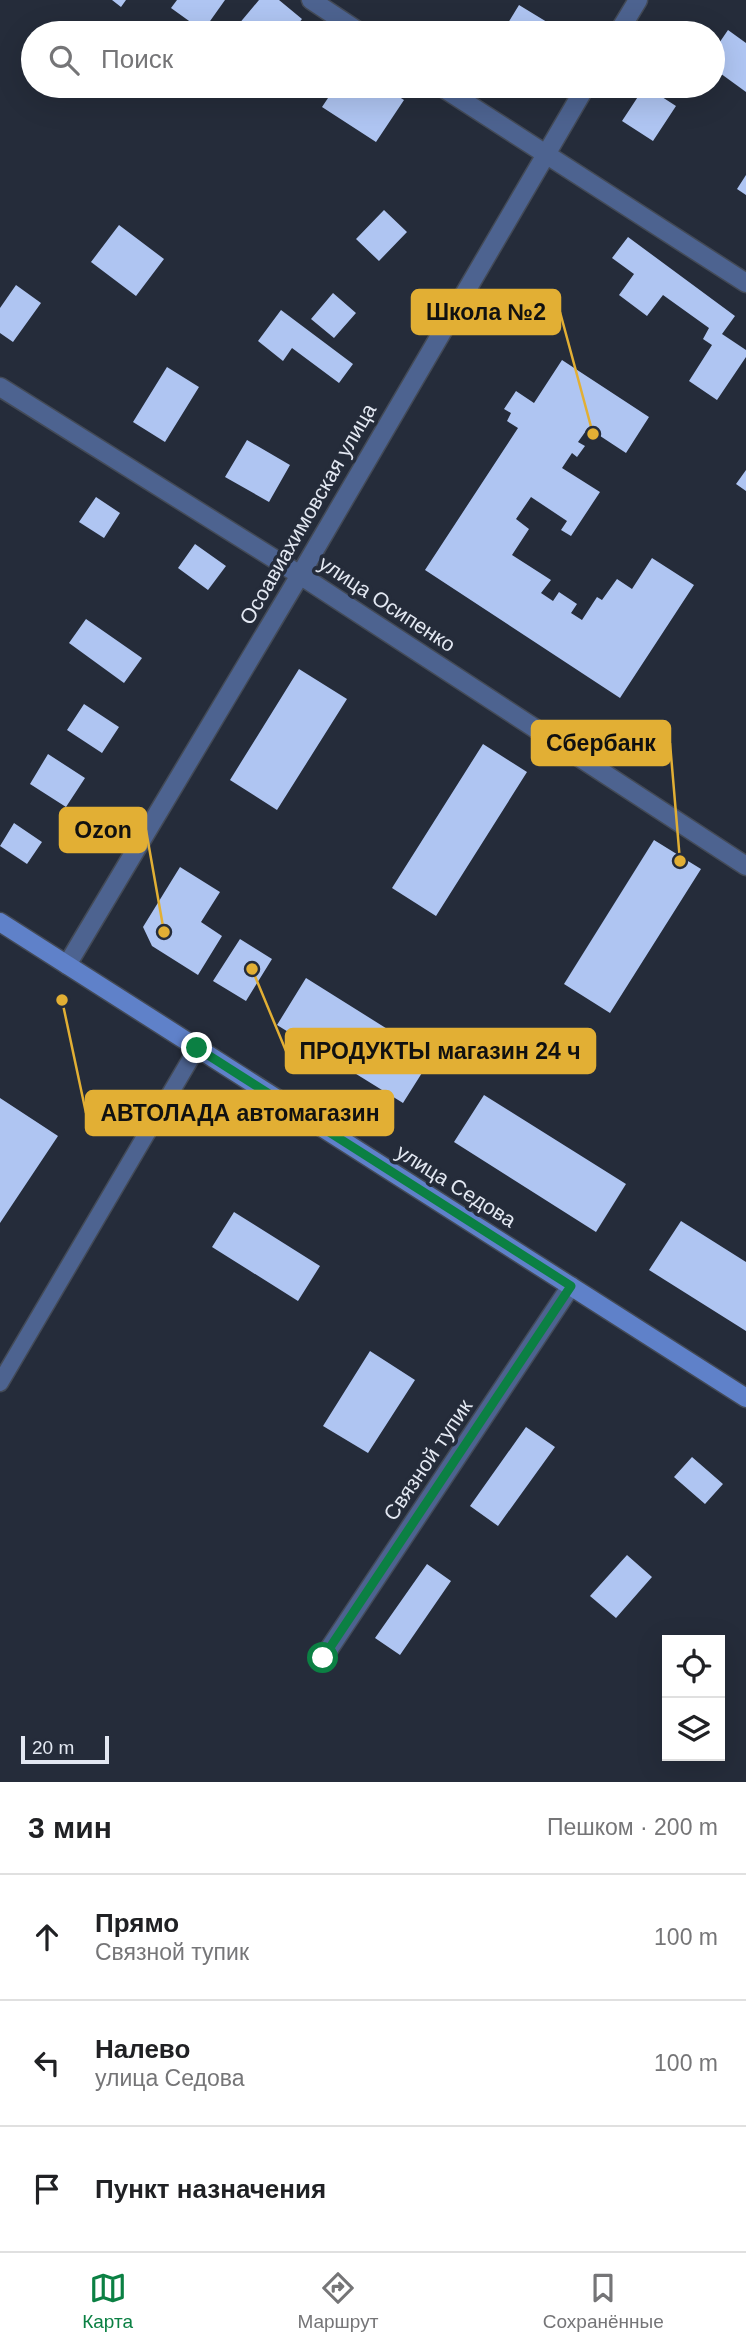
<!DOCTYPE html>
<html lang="ru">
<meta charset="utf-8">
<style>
body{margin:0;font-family:Helvetica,sans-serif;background:#f2f2f2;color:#202124}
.controls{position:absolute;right:21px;bottom:21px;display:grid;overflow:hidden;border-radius:0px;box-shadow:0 7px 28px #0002}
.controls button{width:63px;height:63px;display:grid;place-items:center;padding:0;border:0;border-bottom:2px solid #e0e0e0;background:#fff;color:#202124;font:35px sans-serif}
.scale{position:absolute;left:21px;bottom:18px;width:88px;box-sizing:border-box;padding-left:7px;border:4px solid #e3e8f2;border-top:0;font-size:19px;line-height:24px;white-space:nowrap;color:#e3e8f2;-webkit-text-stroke:5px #252c3a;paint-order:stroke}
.stop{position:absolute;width:21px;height:21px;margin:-16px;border:5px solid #0b8043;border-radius:50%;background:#fff}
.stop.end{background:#0b8043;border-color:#fff;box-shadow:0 2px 7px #0008}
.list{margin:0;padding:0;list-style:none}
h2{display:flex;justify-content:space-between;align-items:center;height:91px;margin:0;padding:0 28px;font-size:30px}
h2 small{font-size:23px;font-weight:400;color:#757577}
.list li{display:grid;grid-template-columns:46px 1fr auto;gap:21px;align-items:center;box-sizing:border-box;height:126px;padding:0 28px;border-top:2px solid #e0e0e0}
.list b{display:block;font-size:26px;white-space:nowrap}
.list p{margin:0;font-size:23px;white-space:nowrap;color:#757577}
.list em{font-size:23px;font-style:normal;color:#757577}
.icon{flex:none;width:38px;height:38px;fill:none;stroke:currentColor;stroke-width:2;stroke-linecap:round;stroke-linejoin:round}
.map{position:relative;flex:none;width:746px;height:1782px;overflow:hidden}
.search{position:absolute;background:#fff;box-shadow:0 7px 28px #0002;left:21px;right:21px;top:21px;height:77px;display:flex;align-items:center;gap:18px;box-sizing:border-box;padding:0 24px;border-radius:38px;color:#757577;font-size:26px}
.sheet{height:469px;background:#fff}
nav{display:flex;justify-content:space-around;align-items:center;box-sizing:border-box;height:98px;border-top:2px solid #e0e0e0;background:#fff;font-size:19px;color:#757577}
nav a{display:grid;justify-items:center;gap:4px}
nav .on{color:#0b8043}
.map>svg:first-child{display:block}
</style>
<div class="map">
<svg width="746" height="1782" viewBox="0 0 746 1782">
<rect width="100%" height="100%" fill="#252c3a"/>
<path fill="#afc5f2" d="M112,0H126L121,7Z
M177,0H225L203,31L171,8Z
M259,0H279L302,19L291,33H249L238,25Z
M519,5L565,33H502Z
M728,30L746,43V92L713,68V52Z
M336,86H382L404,100L376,142L322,107Z
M645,86L676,106L653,141L622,121Z
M746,175V195L737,189Z
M384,210L407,232L379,261L356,239Z
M119,225L164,259L136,296L91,262Z
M628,237L735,316L722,334L746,350V357L717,400L689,381L712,345L703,339L709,328L663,295L647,316L619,295L634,274L612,258Z
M16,285L41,303L13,342L0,333V308Z
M333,293L356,313L334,338L311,319Z
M281,310L353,364L339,383L292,348L283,361L258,341Z
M562,360L649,417L626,453L588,428L578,442L585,446L577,457L572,453L562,468L600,492L571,536L561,530L567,521L531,497L516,519L529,529L512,555L551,580L541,593L553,601L559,592L577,604L571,613L582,620L597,597L602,600L617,579L632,589L652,558L694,585L620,698L425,570L518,428L507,421L511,413L504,409L516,391L534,403Z
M167,367L199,387L165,442L133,422Z
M247,440L290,465L269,502L225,477Z
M746,470V491L736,484Z
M96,497L120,513L104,538L79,522Z
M195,544L226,566L208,590L178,568Z
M86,619L142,658L124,683L69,643Z
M299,669L347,699L277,810L230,780Z
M84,704L119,727L102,753L67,730Z
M483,744L527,772L436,916L392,888Z
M48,754L85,778L66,807L30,784Z
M14,823L42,842L27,864L0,846Z
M654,840L701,869L610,1013L564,984Z
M180,867L220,892L201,922L222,936L198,975L152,946L143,927Z
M240,939L272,959L246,1001L213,981Z
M306,978L432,1057L403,1103L277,1025Z
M484,1095L626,1184L596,1232L454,1142Z
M0,1098L58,1136L0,1223Z
M234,1212L320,1266L298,1301L212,1247Z
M681,1221L746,1262V1331L649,1270Z
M370,1351L415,1380L368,1453L323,1426Z
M526,1427L555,1447L498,1526L470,1506Z
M692,1457L723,1484L705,1504L674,1477Z
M627,1555L652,1577L616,1618L590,1596Z
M427,1564L451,1581L400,1655L375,1638Z"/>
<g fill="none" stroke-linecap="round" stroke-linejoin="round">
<g stroke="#434a57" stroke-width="19">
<path id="lane" d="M0,1383L197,1048"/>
</g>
<g stroke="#434a57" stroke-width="21">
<path id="street" d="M311,0L361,33
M618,33L638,0
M440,86L746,283
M0,387L300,575L746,866
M67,965L300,575L586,86
M323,1658L571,1286"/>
</g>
<g stroke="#434a57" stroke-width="21">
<path id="secondary" d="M0,922L746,1398"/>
</g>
<use href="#lane" stroke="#4d6390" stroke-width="16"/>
<use href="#street" stroke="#4d6390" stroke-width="18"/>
<use href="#secondary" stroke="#5f81c9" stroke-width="18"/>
</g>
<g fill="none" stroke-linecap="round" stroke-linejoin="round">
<path stroke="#0b8043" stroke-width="9" d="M197,1048L571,1286L323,1658"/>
</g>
<g text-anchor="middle" stroke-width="7" stroke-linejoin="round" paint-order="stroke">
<g font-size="21" fill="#e3e8f2" stroke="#252c3a">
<text transform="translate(308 514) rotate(-60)" y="7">Осоавиахимовская улица</text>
<text transform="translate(387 604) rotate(33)" y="7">улица Осипенко</text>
<text transform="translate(456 1186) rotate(32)" y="7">улица Седова</text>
<text transform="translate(428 1460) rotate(-56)" y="7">Связной тупик</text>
</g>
</g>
<path fill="none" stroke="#e2af34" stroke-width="2.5" d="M593 434L560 312M680 861L670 743M164 932L146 830M252 969L286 1051M62 1000L86 1113"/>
<g fill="#e2af34" stroke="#252c3a" stroke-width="2.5">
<circle cx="593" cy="434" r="7"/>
<circle cx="680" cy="861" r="7"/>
<circle cx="164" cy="932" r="7"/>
<circle cx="252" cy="969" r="7"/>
<circle cx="62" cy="1000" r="7"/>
</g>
<g fill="#e2af34" stroke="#e2af34" stroke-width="2.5">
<rect x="412" y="290" width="148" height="44" rx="7"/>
<rect x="532" y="721" width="138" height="44" rx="7"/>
<rect x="60" y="808" width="86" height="44" rx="7"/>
<rect x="286" y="1029" width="309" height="44" rx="7"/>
<rect x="86" y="1091" width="307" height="44" rx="7"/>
</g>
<g font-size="23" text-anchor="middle" font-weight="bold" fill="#111">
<text x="486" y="320">Школа №2</text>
<text x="601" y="751">Сбербанк</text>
<text x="103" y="838">Ozon</text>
<text x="440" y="1059">ПРОДУКТЫ магазин 24 ч</text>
<text x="240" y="1121">АВТОЛАДА автомагазин</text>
</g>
</svg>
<div class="controls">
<button><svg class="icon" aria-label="locate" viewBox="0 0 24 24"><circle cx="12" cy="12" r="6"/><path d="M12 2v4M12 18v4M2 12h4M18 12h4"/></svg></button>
<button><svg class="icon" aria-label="layers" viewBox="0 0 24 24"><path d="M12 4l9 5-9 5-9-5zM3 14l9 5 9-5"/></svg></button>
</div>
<div class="scale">20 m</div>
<div class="stop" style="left:323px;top:1658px"></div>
<div class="stop end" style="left:197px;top:1048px"></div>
<div class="search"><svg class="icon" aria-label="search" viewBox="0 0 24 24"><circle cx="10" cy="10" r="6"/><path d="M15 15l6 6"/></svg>Поиск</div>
</div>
<section class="sheet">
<h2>3 мин<small>Пешком · 200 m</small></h2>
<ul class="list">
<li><svg class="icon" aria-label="ahead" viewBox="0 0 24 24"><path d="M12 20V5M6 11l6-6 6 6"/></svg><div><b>Прямо</b><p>Связной тупик</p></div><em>100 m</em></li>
<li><svg class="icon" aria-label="left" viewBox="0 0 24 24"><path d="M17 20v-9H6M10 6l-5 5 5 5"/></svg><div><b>Налево</b><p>улица Седова</p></div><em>100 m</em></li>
<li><svg class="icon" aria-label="arrive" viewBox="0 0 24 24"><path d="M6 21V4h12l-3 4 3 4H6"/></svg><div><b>Пункт назначения</b></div></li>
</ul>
</section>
<nav>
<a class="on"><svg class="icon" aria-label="map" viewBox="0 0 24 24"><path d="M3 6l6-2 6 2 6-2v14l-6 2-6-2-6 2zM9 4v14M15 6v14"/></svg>Карта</a>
<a><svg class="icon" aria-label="directions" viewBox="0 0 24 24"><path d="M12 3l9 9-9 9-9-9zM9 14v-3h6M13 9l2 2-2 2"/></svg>Маршрут</a>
<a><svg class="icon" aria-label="saved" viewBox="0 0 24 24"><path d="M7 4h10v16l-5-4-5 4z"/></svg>Сохранённые</a>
</nav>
